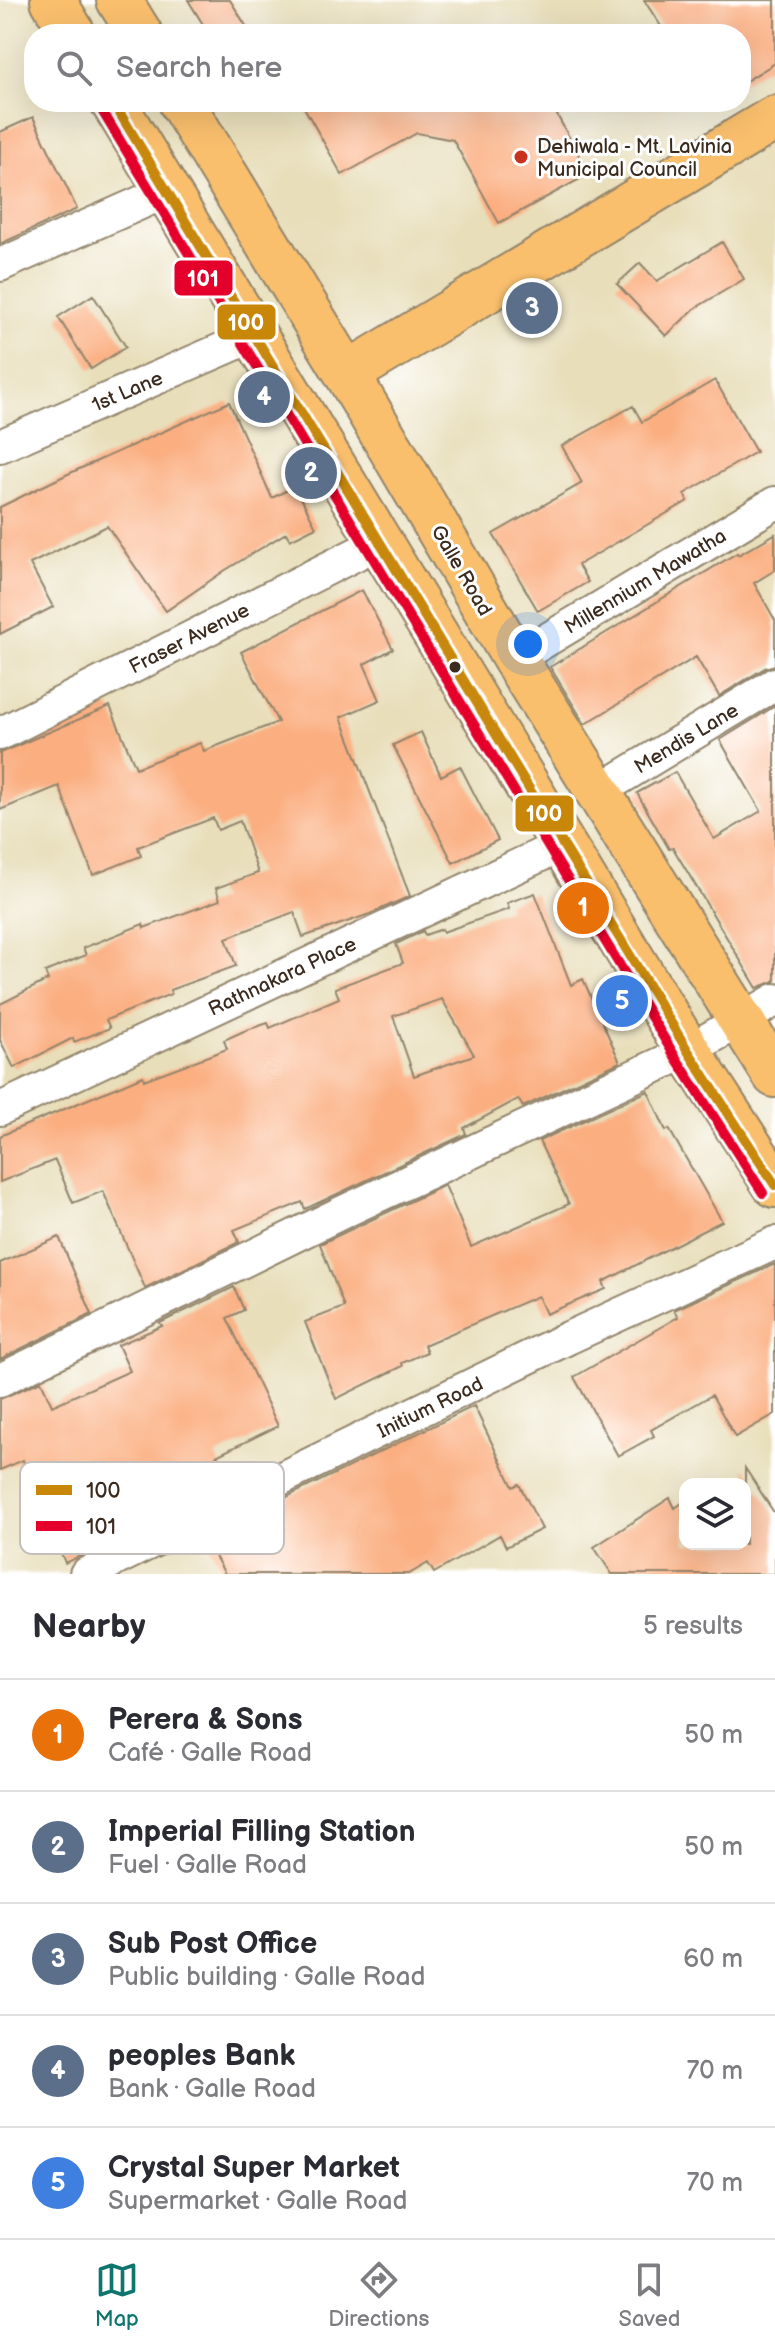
<!DOCTYPE html>
<meta charset="utf-8">
<style>
body{margin:0;font-family:"Balsamiq Sans",sans-serif;background:#f7f7f7;color:#2b2b33}
.controls{position:absolute;right:24px;bottom:24px;display:grid;overflow:hidden;border-radius:16px;box-shadow:0 8px 32px #0002}
.controls button{width:72px;height:72px;display:grid;place-items:center;padding:0;border:0;border-bottom:2px solid #e1e1e2;background:#fff;color:#2b2b33;font:40px sans-serif}
.you{position:absolute;left:528px;top:644px;width:28px;height:28px;margin:-20px;border:6px solid #fff;border-radius:50%;background:#1a73e8;box-shadow:0 0 0 12px #1a73e833}
.badge{display:grid;place-items:center;width:52px;height:52px;border-radius:50%;background:#0f766e;color:#fff;font-size:26px;font-weight:700}
.pin{position:absolute;translate:-50% -50%;border:4px solid #fff;box-shadow:0 2px 8px #0006}
.list{margin:0;padding:0;list-style:none}
h2{display:flex;justify-content:space-between;align-items:center;height:104px;margin:0;padding:0 32px;font-size:34px}
h2 small{font-size:26px;font-weight:400;color:#7c7c81}
.list li{display:grid;grid-template-columns:52px 1fr auto;gap:24px;align-items:center;box-sizing:border-box;height:112px;padding:0 32px;border-top:2px solid #e1e1e2}
.list b{display:block;font-size:30px;white-space:nowrap}
.list p{margin:0;font-size:26px;white-space:nowrap;color:#7c7c81}
.list em{font-size:26px;font-style:normal;color:#7c7c81}
.icon{flex:none;width:44px;height:44px;fill:none;stroke:currentColor;stroke-width:2;stroke-linecap:round;stroke-linejoin:round}
.map{position:relative;flex:none;width:775px;height:1574px;overflow:hidden}
.search{position:absolute;background:#fff;box-shadow:0 8px 32px #0002;left:24px;right:24px;top:24px;height:88px;display:flex;align-items:center;gap:20px;box-sizing:border-box;padding:0 28px;border-radius:32px;color:#7c7c81;font-size:30px}
.sheet{height:664px;background:#fff}
nav{display:flex;justify-content:space-around;align-items:center;box-sizing:border-box;height:112px;border-top:2px solid #e1e1e2;background:#fff;font-size:22px;color:#7c7c81}
nav a{display:grid;justify-items:center;gap:4px}
nav .on{color:#0f766e}
.map>svg:first-child{display:block}
</style>
<div class="map">
<svg width="775" height="1574" viewBox="0 0 775 1574">
<rect width="100%" height="100%" fill="#fff"/>
<filter id="ink" filterUnits="userSpaceOnUse"><feTurbulence type="fractalNoise" baseFrequency=".0125" numOctaves="2"/><feDisplacementMap in="SourceGraphic" scale="16" xChannelSelector="R" yChannelSelector="G"/><feConvolveMatrix kernelMatrix="1 2 1 2 8 2 1 2 1" color-interpolation-filters="sRGB"/></filter>
<filter id="wash" filterUnits="userSpaceOnUse"><feTurbulence type="fractalNoise" baseFrequency=".006" numOctaves="4" result="noise"/><feDisplacementMap in="SourceGraphic" scale="32" xChannelSelector="R" yChannelSelector="G"/><feGaussianBlur stdDeviation="1.8" result="paint"/><feColorMatrix in="noise" values="0 0 0 0 0 0 0 0 0 0 0 0 0 0 0 0 0 1.4 0 .05"/><feComposite in="paint" operator="in"/></filter>
<g filter="url(#wash)">
<rect width="100%" height="100%" fill="#e8deba"/>
<g id="blocks">
<path fill="#fbae80" fill-rule="evenodd" d="M188,0H230L251,34H209Z
M644,0H775V63L741,84V34H666Z
M301,102H550L589,174L499,223L453,140L417,133L342,175Z
M33,117L77,209L0,244V132Z
M722,242L744,279L694,309L666,336L617,284L640,263L657,281Z
M93,295L126,347L91,369L58,317Z
M715,380L756,452L684,494L688,501L578,565L588,582L538,611L493,534L582,483L562,446L633,406L642,422Z
M229,402L272,498L295,486L316,527L290,540L286,533L224,571L166,611L107,526L30,564L53,607L0,634V507L68,474Z
M775,534V570L754,583L775,620V665L765,668L719,696L696,657L585,724L550,667L737,553L738,555Z
M362,590L393,649L364,664L380,700L341,717L410,896L370,914L303,937L294,912L226,938L236,966L170,990L171,994L106,1020L110,1028L74,1042L73,1038L14,1068L0,1040V1004L48,980L45,972L86,955L83,948L143,924L144,928L220,900L216,888L258,873L240,821L218,830L213,818L138,847L141,856L93,875L59,786L0,810V753L110,706L136,768L200,743L204,751L278,722L241,652Z
M775,706V981L757,988L673,848L669,849L637,793L675,772L714,839L761,811L720,740Z
M421,732L441,776L460,766L498,840L453,863L393,745Z
M535,893L571,985L583,979L620,1062L523,1107L518,1099L464,1128L466,1134L305,1209L302,1202L234,1230L239,1242L145,1288L103,1191L73,1203L55,1160L0,1182V1136L143,1076L144,1080L227,1049L224,1040L244,1031L268,1023L270,1028L339,998L335,988L403,963L396,944L423,931L425,935L442,929L443,932L509,909L507,903ZM442,999L474,1055L414,1076L393,1016Z
M648,1091L666,1131L669,1129L722,1221L603,1282L606,1289L546,1314L538,1296L424,1345L427,1352L402,1363L403,1366L336,1399L305,1322L344,1307L320,1244L445,1185L471,1247L569,1204L539,1141Z
M59,1237L92,1314L0,1359V1263Z
M775,1264V1414L735,1437L712,1395L651,1430L654,1436L618,1456L574,1377L678,1317L674,1310Z
M234,1287L244,1310L227,1318L278,1426L216,1456L228,1484L191,1501L185,1490L117,1520L123,1535L65,1563L23,1460L0,1470V1399L41,1381L52,1406L130,1371L118,1345L162,1326L160,1323Z
M474,1406L513,1487L519,1484L542,1529L506,1547L500,1535L434,1573L428,1563L409,1574H225L207,1542L212,1539L209,1535Z
M745,1468L775,1514V1574H612L594,1547L670,1498L675,1508L685,1501V1544H745Z"/>
</g>
</g>
<g filter="url(#ink)">
<use href="#blocks" fill-opacity="0" stroke="#92846c" stroke-width="2"/>
<g fill="none" stroke-linecap="round" stroke-linejoin="round">
<g stroke="#92846c" stroke-width="36">
<path id="minor" d="M0,265L165,192
M0,446L253,336
M515,659L775,503
M0,734L378,543
M597,792L775,684
M0,1109L564,844
M0,1380L343,1212L688,1051L775,1000
M86,1574L568,1338L775,1243"/>
</g>
<g stroke="#92846c" stroke-width="48">
<path id="primary" d="M347,374L775,118"/>
</g>
<g stroke="#92846c" stroke-width="48">
<path id="trunk" d="M53,0L73,34
M119,0L140,34
M113,102L688,1051L775,1185
M181,102L347,374L515,659L775,1075"/>
</g>
<use href="#minor" stroke="#fff" stroke-width="32"/>
<use href="#primary" stroke="#f9bf6d" stroke-width="44"/>
<use href="#trunk" stroke="#f9bf6d" stroke-width="44"/>
<g stroke="#fff" stroke-width="16">
<path id="bus-1" d="M113,102L688,1051L775,1185"/>
</g>
<g stroke="#fff" stroke-width="16">
<path id="bus-2" d="M101,109L676,1058L763,1193"/>
</g>
<use href="#bus-1" stroke="#c88708" stroke-width="10"/>
<use href="#bus-2" stroke="#e4002b" stroke-width="10"/>
</g>
</g>
<circle fill="#c8321e" stroke="#fff" stroke-width="3" cx="521" cy="157" r="8"/>
<circle fill="#3b2a1e" stroke="#fff" stroke-width="3" cx="455" cy="667" r="7"/>
<g text-anchor="middle" stroke-width="6" stroke-linejoin="round" paint-order="stroke">
<g font-size="20" fill="#3b2a1e" stroke="#fff" text-anchor="start">
<text x="537" y="153">Dehiwala - Mt. Lavinia<tspan x="537" dy="23">Municipal Council</tspan></text>
</g>
<g font-size="20" fill="#3b2a1e" stroke="#fff">
<text transform="translate(127 391) rotate(-23)" y="7">1st Lane</text>
<text transform="translate(462 570) rotate(60)" y="7">Galle Road</text>
<text transform="translate(645 581) rotate(-31)" y="7">Millennium Mawatha</text>
<text transform="translate(189 638) rotate(-27)" y="7">Fraser Avenue</text>
<text transform="translate(686 738) rotate(-31)" y="7">Mendis Lane</text>
<text transform="translate(282 976) rotate(-25)" y="7">Rathnakara Place</text>
<text transform="translate(430 1407) rotate(-26)" y="7">Initium Road</text>
</g>
</g>
<rect x="20" y="1462" width="264" height="92" rx="12" fill="#fff" stroke="#c4bfbc" stroke-width="2"/>
<rect x="36" y="1485" width="36" height="10" fill="#c88708"/>
<rect x="36" y="1521" width="36" height="10" fill="#e4002b"/>
<g font-size="22" fill="#3b2a1e">
<text x="86" y="1498">100</text>
<text x="86" y="1534">101</text>
</g>
<g stroke="#fff" stroke-width="3">
<rect x="173" y="259" width="61" height="38" rx="8" fill="#e4002b"/>
<rect x="216" y="303" width="61" height="38" rx="8" fill="#c88708"/>
<rect x="514" y="794" width="61" height="39" rx="8" fill="#c88708"/>
</g>
<g font-size="22" text-anchor="middle" font-weight="bold" fill="#fff">
<text x="203" y="286">101</text>
<text x="246" y="330">100</text>
<text x="544" y="821">100</text>
</g>
</svg>
<div class="controls">
<button><svg class="icon" aria-label="layers" viewBox="0 0 24 24"><path d="M12 4l9 5-9 5-9-5zM3 14l9 5 9-5"/></svg></button>
</div>
<div class="you"></div>
<div class="pin badge" style="left:583px;top:908px;background:#e8710a">1</div>
<div class="pin badge" style="left:311px;top:473px;background:#5c6f8a">2</div>
<div class="pin badge" style="left:532px;top:308px;background:#5c6f8a">3</div>
<div class="pin badge" style="left:264px;top:397px;background:#5c6f8a">4</div>
<div class="pin badge" style="left:622px;top:1001px;background:#3f7fe0">5</div>
<div class="search"><svg class="icon" aria-label="search" viewBox="0 0 24 24"><circle cx="10" cy="10" r="6"/><path d="M15 15l6 6"/></svg>Search here</div>
</div>
<section class="sheet">
<h2>Nearby<small>5 results</small></h2>
<ul class="list">
<li><span class="badge" style="background:#e8710a">1</span><div><b>Perera &amp; Sons</b><p>Café · Galle Road</p></div><em>50 m</em></li>
<li><span class="badge" style="background:#5c6f8a">2</span><div><b>Imperial Filling Station</b><p>Fuel · Galle Road</p></div><em>50 m</em></li>
<li><span class="badge" style="background:#5c6f8a">3</span><div><b>Sub Post Office</b><p>Public building · Galle Road</p></div><em>60 m</em></li>
<li><span class="badge" style="background:#5c6f8a">4</span><div><b>peoples Bank</b><p>Bank · Galle Road</p></div><em>70 m</em></li>
<li><span class="badge" style="background:#3f7fe0">5</span><div><b>Crystal Super Market</b><p>Supermarket · Galle Road</p></div><em>70 m</em></li>
</ul>
</section>
<nav>
<a class="on"><svg class="icon" aria-label="map" viewBox="0 0 24 24"><path d="M3 6l6-2 6 2 6-2v14l-6 2-6-2-6 2zM9 4v14M15 6v14"/></svg>Map</a>
<a><svg class="icon" aria-label="directions" viewBox="0 0 24 24"><path d="M12 3l9 9-9 9-9-9zM9 14v-3h6M13 9l2 2-2 2"/></svg>Directions</a>
<a><svg class="icon" aria-label="saved" viewBox="0 0 24 24"><path d="M7 4h10v16l-5-4-5 4z"/></svg>Saved</a>
</nav>
